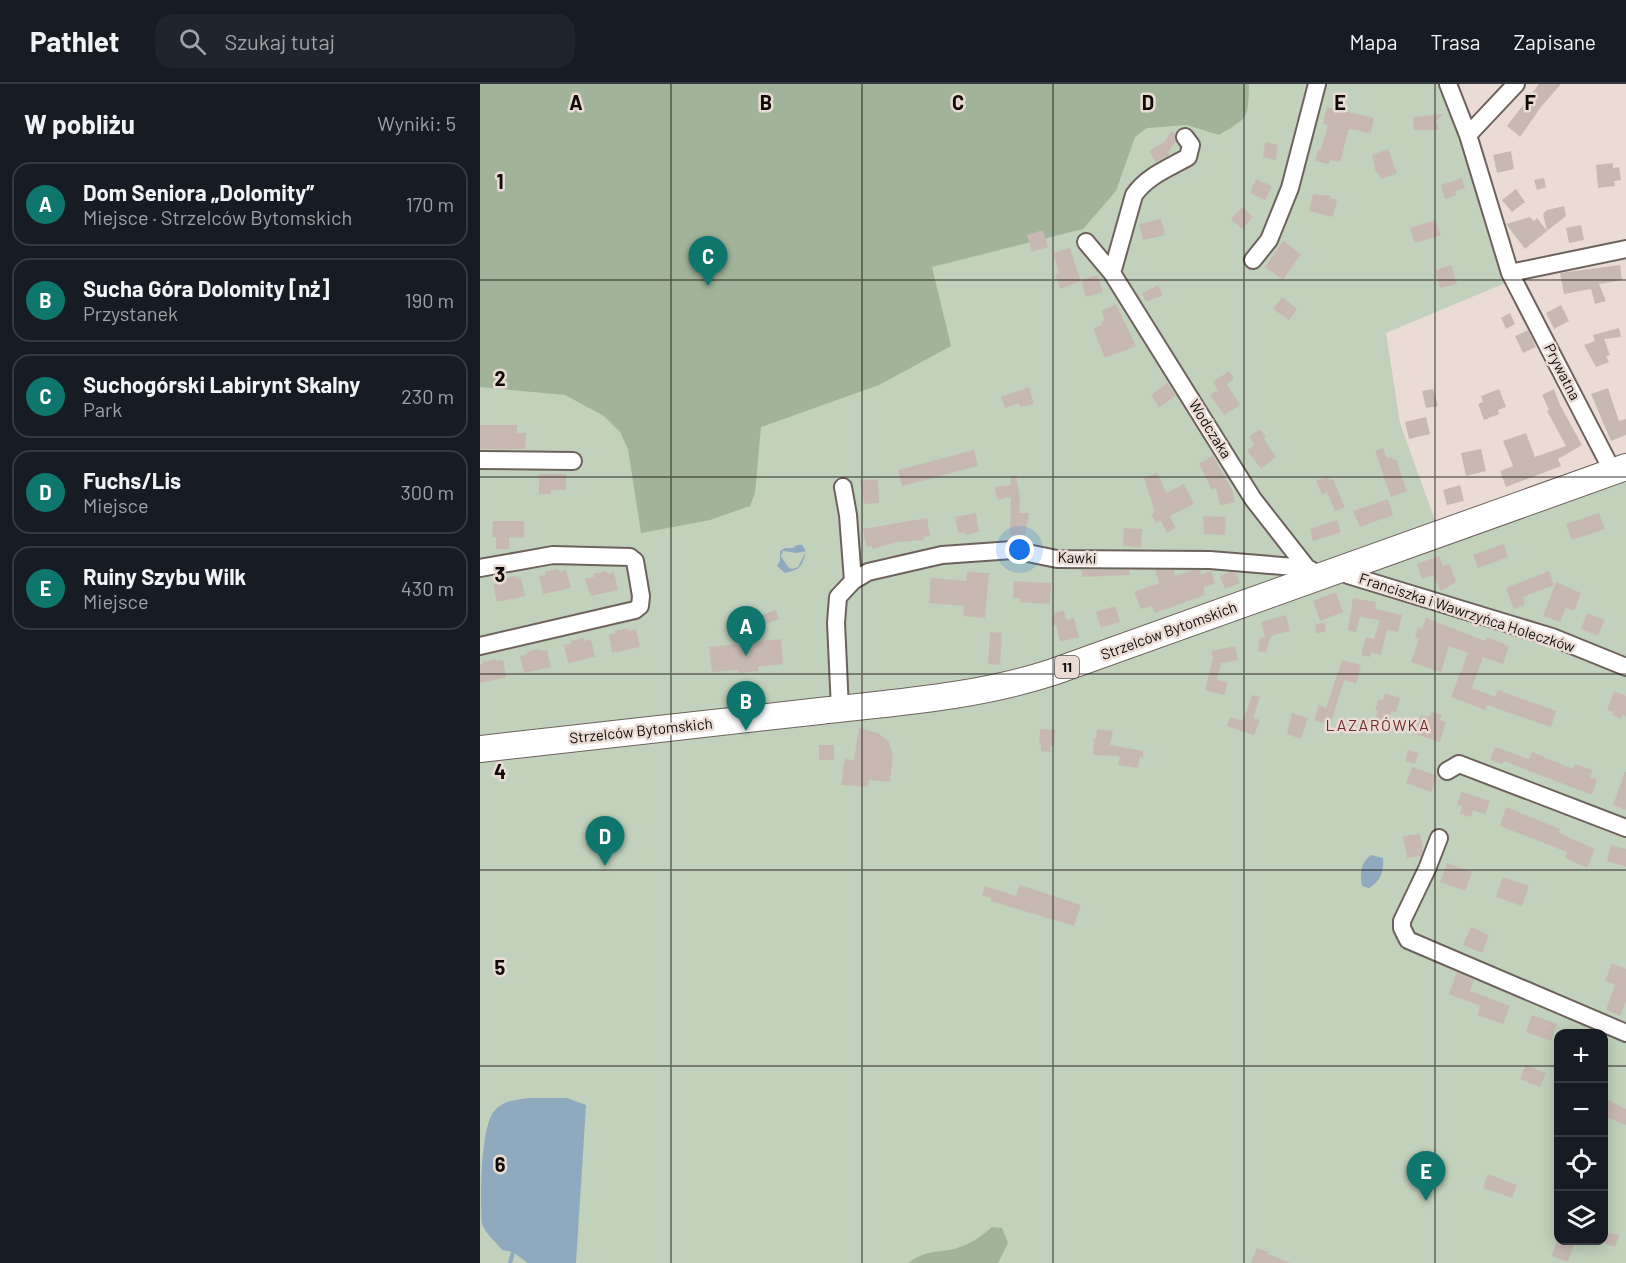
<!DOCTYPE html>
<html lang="pl">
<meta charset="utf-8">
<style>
body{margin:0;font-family:Barlow,sans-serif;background:#20242c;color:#f1f3f6}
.controls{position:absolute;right:18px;bottom:18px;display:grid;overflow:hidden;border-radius:12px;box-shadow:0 3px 15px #0003}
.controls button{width:54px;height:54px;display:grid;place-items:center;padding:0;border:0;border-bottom:2px solid #363941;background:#171b24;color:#f1f3f6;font:30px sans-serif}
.you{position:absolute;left:540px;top:466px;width:21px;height:21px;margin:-15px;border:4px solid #fff;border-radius:50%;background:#1a73e8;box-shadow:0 0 0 9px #1a73e833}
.badge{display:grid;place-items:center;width:39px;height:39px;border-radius:50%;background:#0f766e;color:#fff;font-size:20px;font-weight:700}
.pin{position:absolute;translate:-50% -50px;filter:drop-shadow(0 2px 3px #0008)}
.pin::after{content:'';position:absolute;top:32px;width:21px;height:18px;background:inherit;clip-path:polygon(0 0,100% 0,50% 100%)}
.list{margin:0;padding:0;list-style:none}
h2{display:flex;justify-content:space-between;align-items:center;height:78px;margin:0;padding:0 24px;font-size:26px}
h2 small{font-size:20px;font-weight:400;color:#9ea1a6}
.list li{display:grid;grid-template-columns:39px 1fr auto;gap:18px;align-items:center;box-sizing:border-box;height:84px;margin:0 12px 12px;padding:0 12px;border:2px solid #363941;border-radius:18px}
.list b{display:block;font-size:22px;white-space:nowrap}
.list p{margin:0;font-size:20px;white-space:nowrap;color:#9ea1a6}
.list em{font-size:20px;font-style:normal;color:#9ea1a6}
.icon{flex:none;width:33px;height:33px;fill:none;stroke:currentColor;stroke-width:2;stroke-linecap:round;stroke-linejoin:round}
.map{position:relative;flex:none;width:1146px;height:1179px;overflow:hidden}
header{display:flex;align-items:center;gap:36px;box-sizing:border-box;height:84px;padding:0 30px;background:#171b24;border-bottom:2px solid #363941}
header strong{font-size:28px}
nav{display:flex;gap:33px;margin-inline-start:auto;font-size:21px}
.search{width:420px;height:54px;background:#20242c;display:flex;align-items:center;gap:15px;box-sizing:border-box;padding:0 21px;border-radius:18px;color:#9ea1a6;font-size:22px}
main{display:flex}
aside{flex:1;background:#171b24}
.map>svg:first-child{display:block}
</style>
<header>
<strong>Pathlet</strong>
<div class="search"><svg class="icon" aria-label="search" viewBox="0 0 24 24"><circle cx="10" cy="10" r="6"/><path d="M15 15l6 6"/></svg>Szukaj tutaj</div>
<nav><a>Mapa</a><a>Trasa</a><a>Zapisane</a></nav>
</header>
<main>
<aside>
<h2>W pobliżu<small>Wyniki: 5</small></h2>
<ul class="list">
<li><span class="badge">A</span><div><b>Dom Seniora „Dolomity”</b><p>Miejsce · Strzelców Bytomskich</p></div><em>170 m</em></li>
<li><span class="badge">B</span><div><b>Sucha Góra Dolomity [nż]</b><p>Przystanek</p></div><em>190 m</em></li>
<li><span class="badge">C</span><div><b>Suchogórski Labirynt Skalny</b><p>Park</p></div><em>230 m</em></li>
<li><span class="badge">D</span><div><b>Fuchs/Lis</b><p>Miejsce</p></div><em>300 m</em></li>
<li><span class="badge">E</span><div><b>Ruiny Szybu Wilk</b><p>Miejsce</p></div><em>430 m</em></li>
</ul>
</aside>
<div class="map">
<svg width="1146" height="1179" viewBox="0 0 1146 1179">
<rect width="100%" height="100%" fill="#eadcd5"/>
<path fill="#c1d1bb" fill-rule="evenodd" d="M0,0H969L1030,197L906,249L920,339L958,445L1146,392V1179H0ZM1078,950H1124V1156H1078Z"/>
<path fill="#a1b499" d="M0,0H769C768,35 769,33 739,51L707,41L667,44L655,53L636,107L603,145L452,183L471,262L399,301L281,343L275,409L270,422L230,436L161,449L148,365L140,348L124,332L85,311L0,303Z
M512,1143L522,1144L528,1159L518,1179H428C446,1166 454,1169 474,1165C489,1161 501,1153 512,1143Z"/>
<path fill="#8fa9be" d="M317,461H322L326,467L317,469L303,467L301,472L308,483L312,485L318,483L325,469C324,482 317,487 305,489L297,482L300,477V467L305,464H313Z
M891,771L903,774C904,788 901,796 889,804L882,802C880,790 880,779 891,771Z
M49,1014H87L106,1021L96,1179H48L33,1168L22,1166C16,1158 5,1149 2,1140C0,1119 0,1041 15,1026C25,1016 36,1016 49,1014Z"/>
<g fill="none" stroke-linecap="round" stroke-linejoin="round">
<path stroke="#8fa9be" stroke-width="4" d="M30,1179L33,1168"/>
</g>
<path fill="#c7b9b2" d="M1059,0H1081L1061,23L1040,53L1027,42Z
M847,23L894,34L891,49L869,45L860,78L850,76L849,80L835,77L838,66H841L842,62L848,41L843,40Z
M963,30L956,37L959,46H934L933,33Z
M692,47L695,49L696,57L688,68L690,71L676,78L669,67L684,58Z
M785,58L798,61L796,76L783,73Z
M908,65L917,89L901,95L898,88L896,89L892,71Z
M1031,67L1034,85L1017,89L1013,71Z
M1133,79V84L1139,83L1141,96L1134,97L1135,102L1118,104L1116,81Z
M982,94L985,104L975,107L976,111L965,115L961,101Z
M1064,94L1066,103L1057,106L1054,96Z
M776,95L792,102L785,116L770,109Z
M1036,105L1045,118L1032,128L1022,116Z
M833,110L851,112L850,114L857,116L853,133L829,127Z
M1084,122L1086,132L1067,147L1063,130L1067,126Z
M762,123L773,133L762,145L751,135Z
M1050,133L1054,137L1057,134L1067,147L1045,165L1026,140Z
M681,135L685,151L663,156L659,140Z
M955,136L961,151L935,159L930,144Z
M1101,141L1104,156L1089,159L1086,144Z
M563,146L568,163L552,168L547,151Z
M803,157L821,170L803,196L785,183Z
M590,164L601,197L580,205L575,191L579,189L573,169Z
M971,181L977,200L960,204L955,186Z
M1140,181L1142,196L1119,200L1126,217L1115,220L1111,205L1084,210L1080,189Z
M618,191L623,208L606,213L601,196Z
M678,201L683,211L666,218L662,209Z
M802,213L817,225L809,236L793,225Z
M636,220L656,262L625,274L613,244L622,241L621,238L625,236L621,227Z
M1081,221L1089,237L1074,245L1066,229Z
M1030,229L1035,240L1026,245L1021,234Z
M1139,244L1141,253L1124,255L1130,271L1126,272L1129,278L1116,283L1104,261L1115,257L1113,251Z
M1048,246L1056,263L1043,269L1035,252Z
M749,287L754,295L747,300L760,321L744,331L730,311L738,306L733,298Z
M687,299L696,312L679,323L671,311Z
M549,303L554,320L540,323L539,319L525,324L521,313Z
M1128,304L1139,337L1146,335V351L1131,357L1111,310Z
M953,305L958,322L946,324L942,307Z
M1019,305L1026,323L1018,326L1019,330L1004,336L998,320L1003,318L1001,312Z
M1074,305L1080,321L1102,361L1078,375L1081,382L1026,403L1020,387L1033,382L1023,357L1046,349L1055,373L1086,362L1067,327L1069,326L1062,311Z
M946,333L950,350L929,355L925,338Z
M0,341H37V349H46L45,365H0Z
M780,345L786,353L784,355L796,373L781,385L767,366L775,361L769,353Z
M903,364L907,375L911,373L913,376L916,375L927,407L911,413L895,367Z
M1001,365L1006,387L986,392L981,369Z
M494,366L498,382L422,402L418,386Z
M733,372L753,408L755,418L740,422L736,404L732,406L719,379Z
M677,389L686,409L704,400L714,420L690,432L696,444L687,449L681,437L676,439L671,430L675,428L664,394Z
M59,390H86V406H71V410H59Z
M536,391L540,415L539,429H549L545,451H530L531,413L517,416L515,403L531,401V392Z
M848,392L849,396L853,395L865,423L855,427L847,408L842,410L836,397Z
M398,395L399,419L384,420L380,397Z
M980,401L984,417L967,421L963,406Z
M908,415L913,431L880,443L873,427Z
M496,429L499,448L485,451V448L478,449L475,433Z
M1119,429L1125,445L1092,456L1086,440Z
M723,432L746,433L745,451L724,450Z
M447,434L450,452L443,453L444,456L417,458L393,465L392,462L386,463L383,445Z
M857,436L861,448L833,457L830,445Z
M13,437H44V454L29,453V465H16V453H12Z
M644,444L662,445L661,463L643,462Z
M1024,460L1028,473L998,484L993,471Z
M959,472L963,482L970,480L976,498L961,507L953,491L942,495L937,480Z
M78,485L79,488L86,486L91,504L63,510L59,492L65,491V488Z
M602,486H649L650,491L602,493Z
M675,486H694L695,492L713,486H720L721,491L731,487L735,499L723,504L725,511L675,529L672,522L661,525L654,508L679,499Z
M126,487L127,490L134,488L138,506L111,512L105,495L114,493L113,490Z
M1069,487L1074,501L1043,513L1045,521L1034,525L1026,504Z
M487,488L509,489L505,534L483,532L484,522L449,519L451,494L486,497Z
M750,488L756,489L760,499L745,505L740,492Z
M36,492L37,495L41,494L45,512L17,518L13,500L20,499L19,496Z
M534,497L571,499L570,520L540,518L541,514H533Z
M1076,498L1101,509L1094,527L1086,524L1080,538L1063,532Z
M856,508L863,528L840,537L833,517Z
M873,514L896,518L895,525L922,531L918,548L907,546L901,571L891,568L890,573L881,571L886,553L894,555L900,536L880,533L876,548L868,546Z
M635,522L640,538L621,544L616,528Z
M296,526L299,535L278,542L275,533Z
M583,526L587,536L594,534L599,553L580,558L576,541L572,542L574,529Z
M1107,529L1125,536L1118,552L1101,545Z
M806,531L810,547L791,552L786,569L778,567L780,554L785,553L781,538Z
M946,534L1005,557L1007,553L1029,562L1023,580L1003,573L992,604L1015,613L1018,606L1076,627L1071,643L1007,621L1005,626L971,613L988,569L969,562L961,588L931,578L939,555L935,553L938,544L942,545Z
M845,539L846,548L836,549L835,540Z
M148,544L149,547L156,545L160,563L132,569L129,551L136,549L135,547Z
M510,548L522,549L520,581L508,580Z
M104,554V557L111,555L115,573L88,579L84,561L91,560V557Z
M301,555L303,580L278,583V587L259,589L258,586L232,588L229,563Z
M755,562L758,576L741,579L737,596L747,598L745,611L725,606L733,574L731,567Z
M59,565L60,567L67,566L71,583L44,589L40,572L47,570V568Z
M15,575L16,577L23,576L26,593L0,599V581L3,580L2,578Z
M862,576L881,581L876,600L864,596L850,642L834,636L839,621L846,624Z
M1134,607L1146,612V632L1143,631L1141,635L1132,631L1133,628L1127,626Z
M905,609L920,614L916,628L912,627L906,642L894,638L898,627L895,626L899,615L903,616Z
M772,611L780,613L773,634L780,636L774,651L747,642L750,633L763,637Z
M952,628L962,631L960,636L966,638L960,658L935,650L941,631L950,633Z
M812,629L828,634L821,655L807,650Z
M379,644L398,649L409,658L413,672L410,698L389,696L388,703L361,701L365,675L374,676Z
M560,645L575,646L574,662H571L570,668L561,667V661H559Z
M617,645L633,647L630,661L663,667V673H660L658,684L638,681L640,672L613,671L614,654H616Z
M339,661H354V676H339Z
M1015,663L1049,675L1052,668L1093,685L1095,680L1113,686L1110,693L1117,696L1112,711L1024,677L1023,680L1010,676Z
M928,666L939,669L935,680L925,677Z
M932,683L957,692L951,708L926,699Z
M1145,688H1146V726L1133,721Z
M982,708L1010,717L1005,730L993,726L991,733L980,730L982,722L977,720Z
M1026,723L1080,745L1079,749L1115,765L1107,784L1085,774L1087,768L1020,742Z
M940,750L943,767L941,772L927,774L923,752Z
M1131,761L1146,765V783L1127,777Z
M967,779L992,788L985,807L960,798Z
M1023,793L1049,802L1042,822L1016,813Z
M540,801L601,821L594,842L511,817V814L502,811L505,802L536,812Z
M991,843L1009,851L1002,869L983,861Z
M1132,879L1146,885V917L1140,932L1126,926L1135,901L1125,897Z
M977,888L994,896L990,907L1030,922L1023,940L997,931L1000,922L969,910Z
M1052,931L1077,940L1071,957L1046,948Z
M1046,981L1066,989L1060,1003L1040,995Z
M1128,1016L1146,1025V1041L1124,1032Z
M1008,1090L1037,1101L1032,1114L1003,1104Z
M1124,1147L1139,1152L1135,1163L1124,1159Z
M1077,1156H1095L1088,1178L1072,1172Z
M777,1164L788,1168V1170L810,1179H771Z"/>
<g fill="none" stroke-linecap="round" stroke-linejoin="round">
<g stroke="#6e625c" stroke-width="20">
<path id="minor" d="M968,0L988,51L1030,189L1133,388
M988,51L1036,0
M705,53L711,61L708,73C689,84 667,92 654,111L632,189L773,415L827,484L831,486
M606,158L632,189
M773,176L789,156L810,104L837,0
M1030,189L1146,165
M0,376L93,377
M363,403L368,431L373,497
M0,484L73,471L150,473L155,477L161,512L160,522L155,526L0,562
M864,485L868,491L1072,553L1146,583
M360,625L356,539L358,513L373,497L388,488L462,471L533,466L577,475L730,476L827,484
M967,687L979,680L1146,744
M959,754L947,785L922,837V844L928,856L1146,949"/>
</g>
<g stroke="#6e625c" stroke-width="28">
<path id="highway" d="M0,665C113,652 227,640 340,627C419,618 497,613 573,588L1146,383"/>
</g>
<use href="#minor" stroke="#fff" stroke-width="16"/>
<use href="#highway" stroke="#fff" stroke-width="26"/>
</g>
<path fill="none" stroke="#0f0a08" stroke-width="1.5" stroke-opacity="0.55" d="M191,0V1179M382,0V1179M573,0V1179M764,0V1179M955,0V1179M0,196H1146M0,393H1146M0,590H1146M0,786H1146M0,982H1078M1124,982H1146"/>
<g text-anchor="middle" stroke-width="5" stroke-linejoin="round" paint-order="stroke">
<rect fill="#eadcd5" stroke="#514946" stroke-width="1.5" x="575" y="572" width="24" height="22" rx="4.5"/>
<g font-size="14" font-weight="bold" fill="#0f0a08">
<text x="587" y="588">11</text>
</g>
<g font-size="15" fill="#0f0a08" stroke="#eadcd5">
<text transform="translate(1082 288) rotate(63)" y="5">Prywatna</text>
<text transform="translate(730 345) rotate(58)" y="5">Wodczaka</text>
<text transform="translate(597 474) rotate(2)" y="5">Kawki</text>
<text transform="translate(987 529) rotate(18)" y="5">Franciszka i Wawrzyńca Holeczków</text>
<text transform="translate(689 547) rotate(-20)" y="5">Strzelców Bytomskich</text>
<text transform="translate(161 647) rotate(-6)" y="5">Strzelców Bytomskich</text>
</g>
<g font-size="16" letter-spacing="1.5" fill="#722c26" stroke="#eadcd5">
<text x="898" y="647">LAZARÓWKA</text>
</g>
</g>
<g font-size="20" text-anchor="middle" font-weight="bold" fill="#0f0a08" stroke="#eadcd5" stroke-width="5" stroke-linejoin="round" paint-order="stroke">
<text x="96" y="26">A</text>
<text x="286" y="26">B</text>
<text x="478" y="26">C</text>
<text x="668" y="26">D</text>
<text x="860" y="26">E</text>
<text x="1050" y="26">F</text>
<text x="20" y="105">1</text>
<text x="20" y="302">2</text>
<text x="20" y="498">3</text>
<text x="20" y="695">4</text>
<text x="20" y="891">5</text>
<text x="20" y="1088">6</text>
</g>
</svg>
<div class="controls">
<button>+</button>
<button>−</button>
<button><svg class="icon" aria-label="locate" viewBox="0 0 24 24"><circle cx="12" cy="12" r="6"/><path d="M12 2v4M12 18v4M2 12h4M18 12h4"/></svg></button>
<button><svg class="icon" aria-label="layers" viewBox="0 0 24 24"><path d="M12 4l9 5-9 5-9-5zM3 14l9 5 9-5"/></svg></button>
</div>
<div class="you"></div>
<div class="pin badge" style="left:266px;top:572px">A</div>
<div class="pin badge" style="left:266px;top:647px">B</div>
<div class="pin badge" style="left:228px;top:202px">C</div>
<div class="pin badge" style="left:125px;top:782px">D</div>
<div class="pin badge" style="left:946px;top:1117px">E</div>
</div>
</main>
